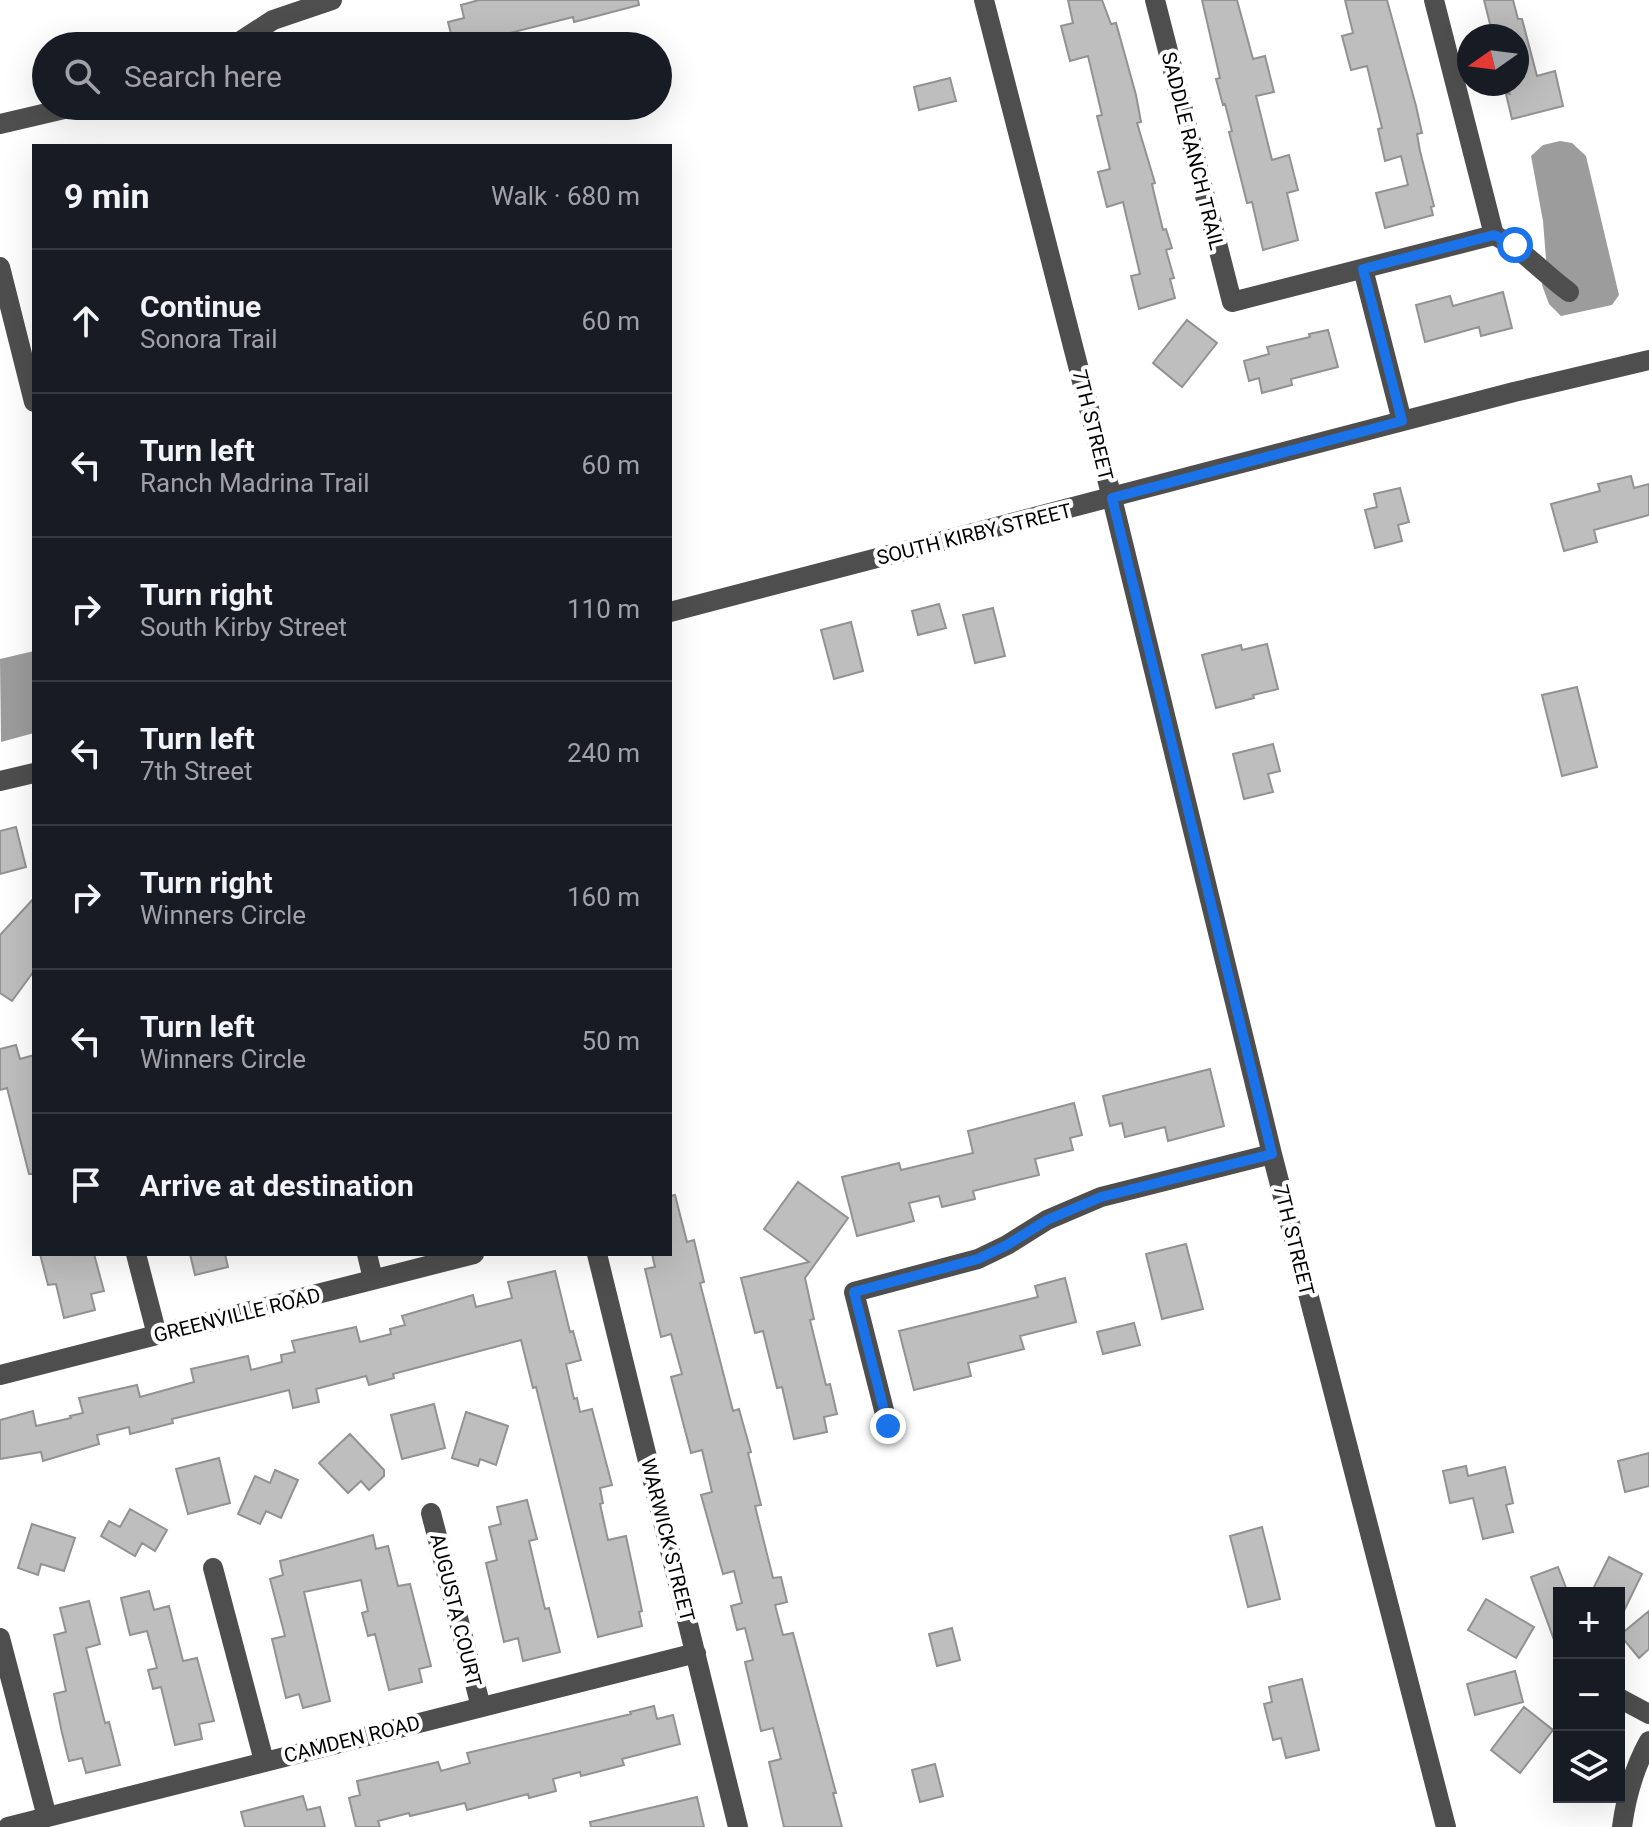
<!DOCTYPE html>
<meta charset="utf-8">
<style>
body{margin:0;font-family:Roboto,sans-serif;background:#242831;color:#f1f3f6}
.controls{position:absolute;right:24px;bottom:24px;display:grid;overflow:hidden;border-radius:0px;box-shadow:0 8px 32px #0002}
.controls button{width:72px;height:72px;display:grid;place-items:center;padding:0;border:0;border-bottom:2px solid #363941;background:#171b24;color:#f1f3f6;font:40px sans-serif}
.compass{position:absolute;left:1457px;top:24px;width:72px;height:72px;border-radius:50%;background:#171b24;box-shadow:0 8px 32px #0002;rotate:256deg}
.stop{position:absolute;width:24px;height:24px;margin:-18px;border:6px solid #1a73e8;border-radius:50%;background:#fff}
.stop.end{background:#1a73e8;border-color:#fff;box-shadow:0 2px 8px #0008}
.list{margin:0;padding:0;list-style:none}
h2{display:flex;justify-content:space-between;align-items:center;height:104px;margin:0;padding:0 32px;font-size:34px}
h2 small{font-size:26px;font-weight:400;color:#9ea1a6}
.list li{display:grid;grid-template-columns:52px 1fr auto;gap:24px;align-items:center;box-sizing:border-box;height:144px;padding:0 32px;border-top:2px solid #363941}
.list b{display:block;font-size:30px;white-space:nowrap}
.list p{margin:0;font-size:26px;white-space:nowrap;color:#9ea1a6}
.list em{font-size:26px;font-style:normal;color:#9ea1a6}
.icon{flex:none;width:44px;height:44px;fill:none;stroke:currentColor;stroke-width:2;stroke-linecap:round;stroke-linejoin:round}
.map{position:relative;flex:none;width:1649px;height:1827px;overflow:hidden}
.search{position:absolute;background:#171b24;box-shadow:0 8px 32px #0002;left:32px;top:32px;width:640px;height:88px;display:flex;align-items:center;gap:20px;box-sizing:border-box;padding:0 28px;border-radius:44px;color:#9ea1a6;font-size:30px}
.panel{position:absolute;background:#171b24;box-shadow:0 8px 32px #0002;left:32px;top:144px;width:640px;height:1112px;border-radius:0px}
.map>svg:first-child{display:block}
</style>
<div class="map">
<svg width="1649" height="1827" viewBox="0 0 1649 1827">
<rect width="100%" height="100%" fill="#fff"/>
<path fill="#9c9c9c" d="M1560,141L1572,143L1586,156L1619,295L1612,305L1561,316L1549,304L1542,285L1546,259L1543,221L1531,156L1543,145Z
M34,651V733L1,742L0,659Z"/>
<path fill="#bebebe" stroke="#929292" stroke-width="2" d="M479,0H638L639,5L574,22L573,17L498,36L501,46H454L448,22L464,18L461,5Z
M1068,0H1102L1111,24L1116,23L1136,95L1141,122L1137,123L1155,183L1152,184L1154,193L1163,230L1166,229L1172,248L1166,250L1174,278L1170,279L1175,298L1139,309L1131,276L1140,274L1123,202L1107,207L1098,172L1110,169L1097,116L1102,115L1088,56L1070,61L1061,26L1073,23Z
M1202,0H1237L1253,59L1265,56L1274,92L1256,96L1272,160L1289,155L1298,190L1287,193L1298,240L1263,250L1252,202L1247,203L1241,179L1229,132L1232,131L1225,104L1223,105L1216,79L1220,78Z
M1345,0H1387L1416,106L1422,133L1417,134L1420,151L1434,206L1431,207L1433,215L1385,228L1376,193L1408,185L1401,156L1385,161L1378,129L1382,128L1367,66L1351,70L1342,36L1353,33Z
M1484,0H1513L1518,19H1522L1537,76L1555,71L1563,106L1512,119L1506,94H1510L1507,84H1517V36H1493Z
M950,78L956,101L919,110L914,87Z
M1503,292L1512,328L1481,336L1479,327L1425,342L1416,305L1450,296L1453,306Z
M1187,320L1217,343L1182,387L1153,363Z
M1328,330L1338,367L1291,379L1292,385L1262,393L1259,378L1249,381L1244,361L1269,354L1267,347L1310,337L1309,334Z
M1631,476L1634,488L1649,484V515L1594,530L1597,542L1564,551L1551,504L1600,491L1598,484Z
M1400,488L1409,522L1398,525L1402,541L1375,548L1365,510L1377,507L1374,494Z
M939,604L946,628L918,635L912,611Z
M993,608L1005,656L975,663L963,615Z
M851,622L863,671L834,679L821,630Z
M1267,644L1278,689L1253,695L1254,698L1216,708L1202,655L1241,645L1242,650Z
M1577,687L1597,767L1562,776L1542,695Z
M1273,744L1280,771L1268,774L1273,792L1244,799L1233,754Z
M16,827L26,867L0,874V831Z
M34,898V971L12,1001L0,993V935Z
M16,1045L20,1059L34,1055V1174H29L7,1088L0,1090V1049Z
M1210,1069L1224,1126L1168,1141L1165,1127L1125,1137L1122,1123L1110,1126L1103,1096Z
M1074,1103L1082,1135L1070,1138L1073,1150L1035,1159L1039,1175L973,1191L975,1199L942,1207L939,1196L909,1203L914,1221L857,1236L842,1177L899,1163L901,1170L973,1153L968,1131Z
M798,1182L848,1218L805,1278L814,1319L810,1320L826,1385L830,1384L837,1414L824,1417L827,1432L794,1439L782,1387L777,1388L763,1331L755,1333L741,1278L809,1262L764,1229Z
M675,1195L687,1242L694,1240L704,1282L700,1283L733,1411L739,1409L751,1452L748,1453L761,1505L755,1506L773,1578L781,1577L787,1602L775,1605L783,1635L793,1633L836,1793H833L842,1827H784L769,1762L781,1759L773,1728L761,1731L745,1662L753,1660L745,1628L737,1630L731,1606L742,1603L734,1571L723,1574L701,1495L712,1492L702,1450L691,1453L671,1377L682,1374L671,1334L661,1337L645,1269L655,1267L652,1254H670V1196Z
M1186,1244L1203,1309L1162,1319L1146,1254Z
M40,1254H94L104,1291L91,1294L95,1310L64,1318L56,1284L48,1285Z
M190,1254H225L228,1267L195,1275Z
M555,1271L570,1332L573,1331L581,1360L566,1364L574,1399L577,1398L580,1412L592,1409L612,1485L600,1488L603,1503L600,1504L608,1540L626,1536L642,1611L639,1612L642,1626L598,1637L536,1387L533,1388L521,1340L393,1374L394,1378L369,1385L366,1376L316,1389L319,1402L293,1408L289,1390L172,1419L173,1423L130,1434L129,1427L97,1435L99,1444L43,1461L41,1452L0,1459V1420L33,1411L36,1426L71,1418L70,1416L83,1413L79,1398L137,1385L140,1397L194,1382L191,1369L248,1356L251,1370L282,1362L281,1355L295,1352L292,1341L356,1327L360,1342L391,1334L390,1329L405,1325L402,1316L473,1295L476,1307L512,1298L508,1282Z
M1065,1278L1076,1322L1020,1336L1024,1349L968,1363L971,1376L914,1390L899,1331L1038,1297L1035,1286Z
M1134,1323L1140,1345L1103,1354L1097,1332Z
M434,1404L445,1448L402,1459L391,1415Z
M466,1412L508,1426L496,1465L480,1459L478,1466L452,1458Z
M350,1434L384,1470V1476L369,1490L361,1481L348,1493L319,1463Z
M1649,1453V1486L1625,1492L1618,1461Z
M219,1458L230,1503L188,1514L176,1469Z
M1466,1466L1468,1476L1505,1467L1513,1503L1506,1505L1513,1532L1483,1539L1473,1498L1450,1503L1443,1471Z
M275,1470L298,1480L281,1518L266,1511L260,1524L238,1514L255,1476L270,1483Z
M527,1500L537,1539L529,1541L545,1609L549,1608L560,1652L523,1661L518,1638L504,1642L486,1563L497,1560L489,1527L501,1524L497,1507Z
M130,1509L167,1530L155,1551L142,1543L135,1556L101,1536L109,1521L120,1527Z
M32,1524L75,1538L64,1571L41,1564L38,1575L18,1568Z
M1262,1527L1280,1599L1248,1607L1230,1536Z
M373,1535L376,1549L388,1546L398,1586L410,1584L431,1666L419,1669L422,1682L389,1690L375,1634L368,1636L362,1613L368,1611L361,1580L304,1592L330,1701L303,1708L299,1694L286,1698L272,1639L285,1636L270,1579L283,1575L280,1561Z
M1609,1557L1642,1574L1619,1621V1593H1591Z
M1558,1567L1568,1593H1559L1557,1648L1531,1577Z
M149,1591L154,1610L169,1606L183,1661L197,1658L214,1721L199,1724L202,1739L175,1745L161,1687L153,1689L148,1670L157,1668L147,1631L130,1635L121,1598Z
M1486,1599L1534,1627L1516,1658L1468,1630Z
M89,1601L100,1644L86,1648L105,1723L109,1722L120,1765L86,1773L82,1758L69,1761L62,1733L54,1694L66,1691L54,1635L66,1632L60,1608Z
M1649,1611V1649L1639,1658L1620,1635Z
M952,1628L960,1660L937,1666L929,1634Z
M1515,1671L1523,1702L1475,1715L1467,1684Z
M1302,1679L1319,1750L1286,1758L1281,1738L1273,1740L1264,1704L1272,1702L1269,1687Z
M654,1706L657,1719L673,1715L680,1744L622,1759L624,1765L581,1776L580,1772L553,1779L556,1791L529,1798L528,1794L467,1810L465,1803L410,1816L409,1813L378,1821L380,1827H356L349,1798L360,1795L357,1781L438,1762L441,1771L470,1763L467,1753L631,1714L630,1712Z
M1524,1707L1553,1730L1520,1773L1491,1750Z
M935,1764L943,1796L920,1802L912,1770Z
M303,1796L307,1810L320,1807L325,1827H245L241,1812Z
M697,1797L704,1827H591L590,1822Z"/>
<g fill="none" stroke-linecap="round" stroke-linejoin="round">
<path stroke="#4e4e4e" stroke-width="20" d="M984,0L1112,498L1272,1154L1446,1827
M1155,0L1232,302L1494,235
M1434,0L1494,235
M233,46L273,20L332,0
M0,124L77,106
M1494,235C1523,249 1543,273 1569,292
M0,267L34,402
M1363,269L1402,421
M670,612L1514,392L1649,360
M0,781L34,773
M136,1254L157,1335
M367,1254L373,1279
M597,1254L738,1827
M0,1375L474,1254
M888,1426L854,1292L978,1259L1007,1245L1047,1220L1101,1197L1272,1154
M431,1513L481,1707
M213,1568L264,1761
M0,1638L47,1817
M1619,1698L1649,1714
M8,1827L696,1653
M1622,1827C1626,1797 1634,1768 1649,1741"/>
</g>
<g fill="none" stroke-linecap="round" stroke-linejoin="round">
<path stroke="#1a73e8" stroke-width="10" d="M888,1426L854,1292L978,1259L1007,1245L1047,1220L1101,1197L1272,1154L1112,498L1402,421L1363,269L1494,235L1515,245"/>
</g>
<g text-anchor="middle" stroke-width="8" stroke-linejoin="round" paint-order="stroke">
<g font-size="20" fill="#000" stroke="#fff">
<text transform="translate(1193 151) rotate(76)" y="7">SADDLE RANCH TRAIL</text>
<text transform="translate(1093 425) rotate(76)" y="7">7TH STREET</text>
<text transform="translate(974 534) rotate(-14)" y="7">SOUTH KIRBY STREET</text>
<text transform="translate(1294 1240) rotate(76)" y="7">7TH STREET</text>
<text transform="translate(237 1315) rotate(-14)" y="7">GREENVILLE ROAD</text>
<text transform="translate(668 1540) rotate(76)" y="7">WARWICK STREET</text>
<text transform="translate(456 1610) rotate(76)" y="7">AUGUSTA COURT</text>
<text transform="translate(352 1739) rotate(-14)" y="7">CAMDEN ROAD</text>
</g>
</g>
</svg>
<div class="controls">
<button>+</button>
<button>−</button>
<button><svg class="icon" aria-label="layers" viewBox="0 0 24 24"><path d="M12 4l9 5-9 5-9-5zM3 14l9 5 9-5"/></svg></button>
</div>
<svg class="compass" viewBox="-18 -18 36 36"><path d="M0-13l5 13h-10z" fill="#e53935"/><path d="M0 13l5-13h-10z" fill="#9ea1a6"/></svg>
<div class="stop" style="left:1515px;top:245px"></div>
<div class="stop end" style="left:888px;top:1426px"></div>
<div class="search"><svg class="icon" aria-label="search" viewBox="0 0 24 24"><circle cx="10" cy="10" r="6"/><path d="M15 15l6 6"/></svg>Search here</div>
<section class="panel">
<h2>9 min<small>Walk · 680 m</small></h2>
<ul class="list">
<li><svg class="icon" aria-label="ahead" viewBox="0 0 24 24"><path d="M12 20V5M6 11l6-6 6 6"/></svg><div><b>Continue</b><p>Sonora Trail</p></div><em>60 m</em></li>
<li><svg class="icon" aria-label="left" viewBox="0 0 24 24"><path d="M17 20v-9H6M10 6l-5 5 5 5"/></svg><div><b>Turn left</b><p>Ranch Madrina Trail</p></div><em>60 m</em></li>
<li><svg class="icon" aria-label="right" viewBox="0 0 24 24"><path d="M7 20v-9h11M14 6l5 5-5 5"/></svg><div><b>Turn right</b><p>South Kirby Street</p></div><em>110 m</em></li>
<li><svg class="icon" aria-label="left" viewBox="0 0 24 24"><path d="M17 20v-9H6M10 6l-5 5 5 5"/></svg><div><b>Turn left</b><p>7th Street</p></div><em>240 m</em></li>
<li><svg class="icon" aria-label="right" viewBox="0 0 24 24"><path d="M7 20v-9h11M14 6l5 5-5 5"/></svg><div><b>Turn right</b><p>Winners Circle</p></div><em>160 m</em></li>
<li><svg class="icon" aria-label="left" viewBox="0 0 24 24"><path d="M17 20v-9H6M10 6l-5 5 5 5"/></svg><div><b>Turn left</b><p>Winners Circle</p></div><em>50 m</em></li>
<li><svg class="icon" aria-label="arrive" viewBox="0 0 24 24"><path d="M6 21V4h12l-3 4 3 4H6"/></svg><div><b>Arrive at destination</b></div></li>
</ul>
</section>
</div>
